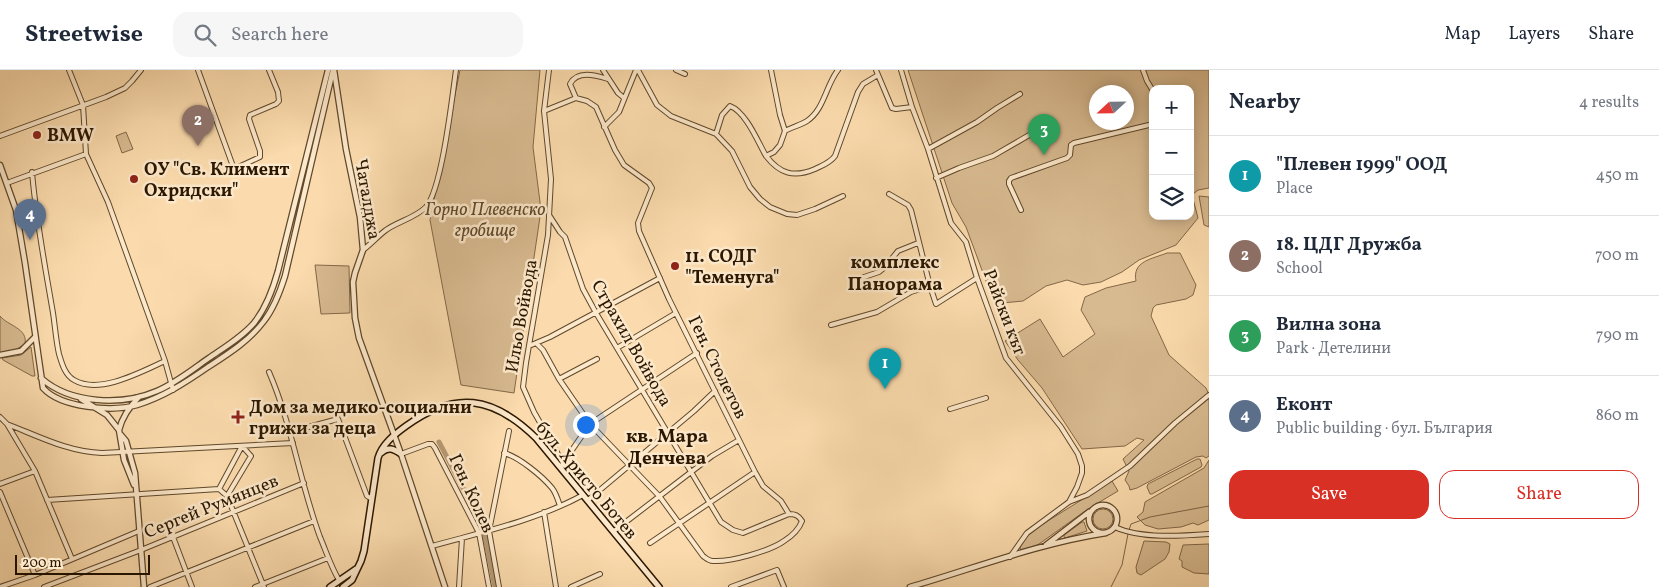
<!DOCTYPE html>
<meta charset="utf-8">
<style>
body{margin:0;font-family:Vollkorn,serif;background:#f6f6f7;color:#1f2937}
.controls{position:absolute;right:15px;top:15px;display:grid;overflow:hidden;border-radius:10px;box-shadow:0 2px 12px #0003}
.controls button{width:45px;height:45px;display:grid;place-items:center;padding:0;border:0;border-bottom:1px solid #e0e1e3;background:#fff;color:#1f2937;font:25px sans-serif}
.compass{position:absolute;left:1089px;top:15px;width:45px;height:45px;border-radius:50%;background:#fff;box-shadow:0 2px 12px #0003;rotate:248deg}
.scale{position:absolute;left:15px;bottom:12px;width:135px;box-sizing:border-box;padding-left:5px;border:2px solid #2b1700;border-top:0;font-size:14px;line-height:18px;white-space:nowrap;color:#2b1700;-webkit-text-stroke:4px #fce8ca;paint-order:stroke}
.you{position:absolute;left:585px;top:354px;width:18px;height:18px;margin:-12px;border:4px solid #fff;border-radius:50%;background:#1a73e8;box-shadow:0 0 0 8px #1a73e833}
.badge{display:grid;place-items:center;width:32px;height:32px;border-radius:50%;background:#d93025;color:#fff;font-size:16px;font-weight:700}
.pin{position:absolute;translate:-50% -41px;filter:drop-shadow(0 1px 2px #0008)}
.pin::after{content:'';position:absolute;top:26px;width:18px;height:15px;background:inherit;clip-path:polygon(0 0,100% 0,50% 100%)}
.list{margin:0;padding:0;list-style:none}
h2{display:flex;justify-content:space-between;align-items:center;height:65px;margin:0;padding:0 20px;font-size:21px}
h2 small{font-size:16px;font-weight:400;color:#747a83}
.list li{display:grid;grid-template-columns:32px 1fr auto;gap:15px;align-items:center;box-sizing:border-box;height:80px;padding:0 20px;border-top:1px solid #e0e1e3}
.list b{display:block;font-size:19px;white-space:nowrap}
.list p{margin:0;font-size:16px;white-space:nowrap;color:#747a83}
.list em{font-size:16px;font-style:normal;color:#747a83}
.actions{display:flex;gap:10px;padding:15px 20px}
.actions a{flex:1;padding:11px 0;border:1px solid #d93025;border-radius:15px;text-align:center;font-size:18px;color:#d93025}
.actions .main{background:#d93025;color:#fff}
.icon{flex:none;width:28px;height:28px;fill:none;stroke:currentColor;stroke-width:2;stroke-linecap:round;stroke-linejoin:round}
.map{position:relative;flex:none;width:1209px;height:517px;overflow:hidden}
header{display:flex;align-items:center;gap:30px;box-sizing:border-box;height:70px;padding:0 25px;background:#fff;border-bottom:1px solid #e0e1e3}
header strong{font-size:24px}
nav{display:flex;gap:28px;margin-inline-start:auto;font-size:18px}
.search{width:350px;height:45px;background:#f6f6f7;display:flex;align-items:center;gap:12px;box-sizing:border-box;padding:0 18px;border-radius:15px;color:#747a83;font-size:19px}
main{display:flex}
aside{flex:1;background:#fff}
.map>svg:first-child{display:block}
</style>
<header>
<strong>Streetwise</strong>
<div class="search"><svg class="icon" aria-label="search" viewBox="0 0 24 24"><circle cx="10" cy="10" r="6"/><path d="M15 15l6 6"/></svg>Search here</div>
<nav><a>Map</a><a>Layers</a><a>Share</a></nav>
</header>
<main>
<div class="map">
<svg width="1209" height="517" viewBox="0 0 1209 517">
<rect width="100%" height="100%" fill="#fbdbad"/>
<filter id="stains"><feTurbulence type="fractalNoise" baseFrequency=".004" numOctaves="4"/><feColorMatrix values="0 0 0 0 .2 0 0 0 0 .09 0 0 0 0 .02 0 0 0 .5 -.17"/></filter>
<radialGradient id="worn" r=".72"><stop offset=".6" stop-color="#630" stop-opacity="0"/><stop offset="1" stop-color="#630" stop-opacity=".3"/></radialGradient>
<path fill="#d8ba90" stroke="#826848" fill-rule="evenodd" d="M460,0H540L533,77L541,140L514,323L461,315L430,150Z
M908,0H1209V118L1198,120L1192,125L1198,148L1176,175L1139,190L1122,202L1101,212L1083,215L1067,210L1046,216L1023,231L1002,233L989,219L966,157L952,133ZM1153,19H1190V146H1153ZM1096,22H1126V52H1096Z
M126,62L133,79L122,83L116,66Z
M1199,126L1209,127V157L1204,155Z
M1167,183H1180L1196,215L1193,225L1186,229L1156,235L1153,238L1151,246L1169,285L1206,318L1209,325V386L1206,388L1203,386L1196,387L1137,418L1130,420L1129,416L1125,410L1129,401L1123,389L1144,370L1137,368L1125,376L1082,379L1042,318L1018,290L1005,271L1040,249L1063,287L1095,264L1081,240L1085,227L1106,218L1136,211C1132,191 1152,189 1167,183Z
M315,195L349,196L350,243L321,244Z
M0,246C8,256 28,258 25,274L15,280L0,283Z
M31,277L35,306H32L3,290L2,288L21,285Z
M1197,389H1200L1202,395L1201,397L1152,424H1150L1147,417L1148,414Z
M1209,390V450L1198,455L1193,453L1181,457L1158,459L1145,455L1137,447L1143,442L1145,432L1204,398Z
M1112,411L1118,421L1088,439L1039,474L1023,481L1020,479C1021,469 1030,464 1038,457Z
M1093 449a10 10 0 1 1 20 0a10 10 0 1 1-20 0Z
M1082,452H1084L1087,461L1065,468L1064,467V465Z
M1144,471L1166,472L1170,474L1169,482L1165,489L1141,505L1137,503L1136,497Z
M1209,474V504L1194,503L1182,497V491L1179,489L1183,475Z"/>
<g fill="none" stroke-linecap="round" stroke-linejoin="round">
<path stroke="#7d6444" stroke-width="1" d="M1129,460L1131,454L1150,447L1209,436
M1111,517L1122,495L1128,464"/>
<path stroke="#b49872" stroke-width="5" d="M439,372L483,456L495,517"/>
<g stroke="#5f482b" stroke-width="6">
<path id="minor" d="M69,0L83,35L86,84L108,132L165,291L173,320
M198,0L234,99L260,87V81L249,49L250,45L276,34L279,31L278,22L269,0
M549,0L544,41L551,109L548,165L526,293L523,317L534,342L563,393L561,397
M603,0L618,23L624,28
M638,0L657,35L671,46L716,64L732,81L750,117L760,129L770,137L787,144L797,145L815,139L843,126
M676,0L685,4
M876,0L892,38L896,39L912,37L928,79L951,153L966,172L977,208L1006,288L1061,357L1078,384L1082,396V403L1077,417L1069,432
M901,0L912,37
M1143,0L1147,11L1153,21
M576,28L570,14C577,0 595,5 608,9
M544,41L576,28L587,31L596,37L615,80L624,95L649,113L652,118L638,153L639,161L669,229L755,402L763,416L781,431L789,444
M604,57L619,42L636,0
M785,61C792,57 801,55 807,51C824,40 826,15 838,0
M716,64L722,45L730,36C746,42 758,72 766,86L774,82L780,75L785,61L780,45L771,0
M0,66L106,27L125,18L132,11L141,0
M928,79L977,52L997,38L1020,24
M766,86C780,104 794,108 815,99C823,95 830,93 835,86L858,22L863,14L878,5
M32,102C36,150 45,196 53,243C55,256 56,271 59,284C62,294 65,305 74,310C99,325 141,302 165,291
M936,108L959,98L993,86L1043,57
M7,113L86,84
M889,124L908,135L911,140L930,216L936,234L977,208
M1021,140L1009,114V111L1011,108L1067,88L1070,85L1071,75L1074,73L1153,54
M363,180C371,174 378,166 386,160C399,151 415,148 426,137C442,119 452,28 456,0
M855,210L879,202L885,197L898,181L918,173
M831,255L877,242L911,222L930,216
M537,274L543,280L559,309L590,354L660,427L703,486C707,489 709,491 713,491C731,492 770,481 784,471C792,466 799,459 802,451C798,445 795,444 789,444L743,463L733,460L721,452L596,243L583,219L565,167L560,162L549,145
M529,276L550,267L660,208
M617,278L676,243
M269,302C292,355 300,413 320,467C326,481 331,497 339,510
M559,309L597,289
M950,339L986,328
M0,347L7,354C38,366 68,382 102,383L293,373
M7,354L35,401L72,489
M290,362L338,349L367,426L372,429
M504,383C519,387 542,406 552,418C556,423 558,430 560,436
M401,384L428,374H432L435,378L479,463L489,517
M563,393L590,354L697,283
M0,414L35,401
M0,422L35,505
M227,426L251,386L242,376L219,419L227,426L264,517
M47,430L219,419
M588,430L694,341L715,321
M544,442L556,517
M1115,457C1140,469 1182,466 1209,464
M614,461L712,386L739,370
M173,467L192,517
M650,473L755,402
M432,476C483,462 537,450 583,425
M1010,487L1027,463L1069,432L1087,425L1130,396L1175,353L1209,325
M0,517L35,505L139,461
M44,517L141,480L304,413
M150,517L314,451
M255,517L328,488
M459,517L462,468
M499,517L489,461L509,361
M571,517L600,504
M731,517L777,500L784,517"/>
</g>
<g stroke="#5f482b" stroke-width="7">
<path id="tertiary" d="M334,0L346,79L360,147L363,180L355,203L353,212L355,248L359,268L401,384L445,517
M0,95L16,140L25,193L43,318C61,338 112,342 137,335C163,327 185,313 208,297C228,284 249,271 264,251C274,238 280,222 285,206L333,0
M0,285L21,281L35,267
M41,308C70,334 122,336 157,321C176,313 193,299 209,288C225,277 242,267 254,253C266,238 273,219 278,201L328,0
M81,329L107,345L119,360L124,390L134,415
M119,360C122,348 130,336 139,327
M121,365L126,371L135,403L144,517
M1089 449a14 14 0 1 1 28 0a14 14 0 1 1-28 0Z
M1046,475L1089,442
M910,517C975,498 1040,473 1106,463"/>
</g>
<g stroke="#2b1700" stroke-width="8">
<path id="secondary" d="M381,383C388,376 394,379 401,384
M330,517L356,499
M343,517L352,510L361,491L364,481L378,388C382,374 395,364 406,356C455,320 493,326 536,368L659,517"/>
</g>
<use href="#minor" stroke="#fce8ca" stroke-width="4"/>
<use href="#tertiary" stroke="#fce8ca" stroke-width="4.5"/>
<use href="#secondary" stroke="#fce8ca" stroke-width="5"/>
</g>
<g fill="#8f2418" stroke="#fce8ca" stroke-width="2">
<circle cx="37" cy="65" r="5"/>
<circle cx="134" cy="109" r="5"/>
<circle cx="675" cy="196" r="5"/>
<path d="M235.5 339.5h5v5h5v5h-5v5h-5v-5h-5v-5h5z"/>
</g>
<g text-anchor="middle" stroke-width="5" stroke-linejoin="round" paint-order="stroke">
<g font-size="18" font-weight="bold" fill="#2b1700" stroke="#fce8ca" text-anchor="start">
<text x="47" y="71">BMW</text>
<text x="144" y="105">ОУ "Св. Климент<tspan x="144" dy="21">Охридски"</tspan></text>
<text x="685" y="192">11. СОДГ<tspan x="685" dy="21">"Теменуга"</tspan></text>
<text x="249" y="343">Дом за медико-социални<tspan x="249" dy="21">грижи за деца</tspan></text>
</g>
<g font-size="18" fill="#2b1700" stroke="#fce8ca">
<text transform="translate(368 129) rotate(80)" y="6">Чаталджа</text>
<text transform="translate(1005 242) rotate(69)" y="6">Райски кът</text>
<text transform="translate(521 246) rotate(-80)" y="6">Ильо Войвода</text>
<text transform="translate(632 273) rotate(60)" y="6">Страхил Войвода</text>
<text transform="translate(718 297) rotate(64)" y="6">Ген. Столетов</text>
<text transform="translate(587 410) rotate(50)" y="6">бул. Христо Ботев</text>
<text transform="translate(472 423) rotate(65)" y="6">Ген. Колев</text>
<text transform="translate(211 436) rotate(-22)" y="6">Сергей Румянцев</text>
</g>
<g font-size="18" font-style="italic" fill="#5f482b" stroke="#fce8ca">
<text x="485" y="145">Горно Плевенско<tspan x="485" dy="21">гробище</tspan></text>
</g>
<g font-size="19" font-weight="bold" fill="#2b1700" stroke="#fce8ca">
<text x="895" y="198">комплекс<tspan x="895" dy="22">Панорама</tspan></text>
<text x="667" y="372">кв. Мара<tspan x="667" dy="22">Денчева</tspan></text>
</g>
</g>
<rect width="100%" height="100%" filter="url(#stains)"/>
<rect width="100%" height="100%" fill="url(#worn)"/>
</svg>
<div class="controls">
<button>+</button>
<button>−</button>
<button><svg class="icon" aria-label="layers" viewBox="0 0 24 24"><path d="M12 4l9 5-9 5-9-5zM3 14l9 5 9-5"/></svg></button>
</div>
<svg class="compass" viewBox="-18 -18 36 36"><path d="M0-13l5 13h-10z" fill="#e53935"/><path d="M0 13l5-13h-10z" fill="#747a83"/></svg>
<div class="scale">200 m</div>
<div class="you"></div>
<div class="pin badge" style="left:885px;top:319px;background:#0f9aa8">1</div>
<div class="pin badge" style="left:198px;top:76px;background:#8d6e63">2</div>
<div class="pin badge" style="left:1044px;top:85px;background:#2e9e5b">3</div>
<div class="pin badge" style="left:30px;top:170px;background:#5c6f8a">4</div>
</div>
<aside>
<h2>Nearby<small>4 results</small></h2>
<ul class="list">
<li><span class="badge" style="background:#0f9aa8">1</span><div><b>&quot;Плевен 1999&quot; ООД</b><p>Place</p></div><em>450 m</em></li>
<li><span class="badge" style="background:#8d6e63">2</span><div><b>18. ЦДГ Дружба</b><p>School</p></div><em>700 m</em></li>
<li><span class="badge" style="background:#2e9e5b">3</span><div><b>Вилна зона</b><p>Park · Детелини</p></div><em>790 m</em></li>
<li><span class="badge" style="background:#5c6f8a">4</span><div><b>Еконт</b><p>Public building · бул. България</p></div><em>860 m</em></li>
</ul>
<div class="actions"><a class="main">Save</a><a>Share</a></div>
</aside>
</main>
